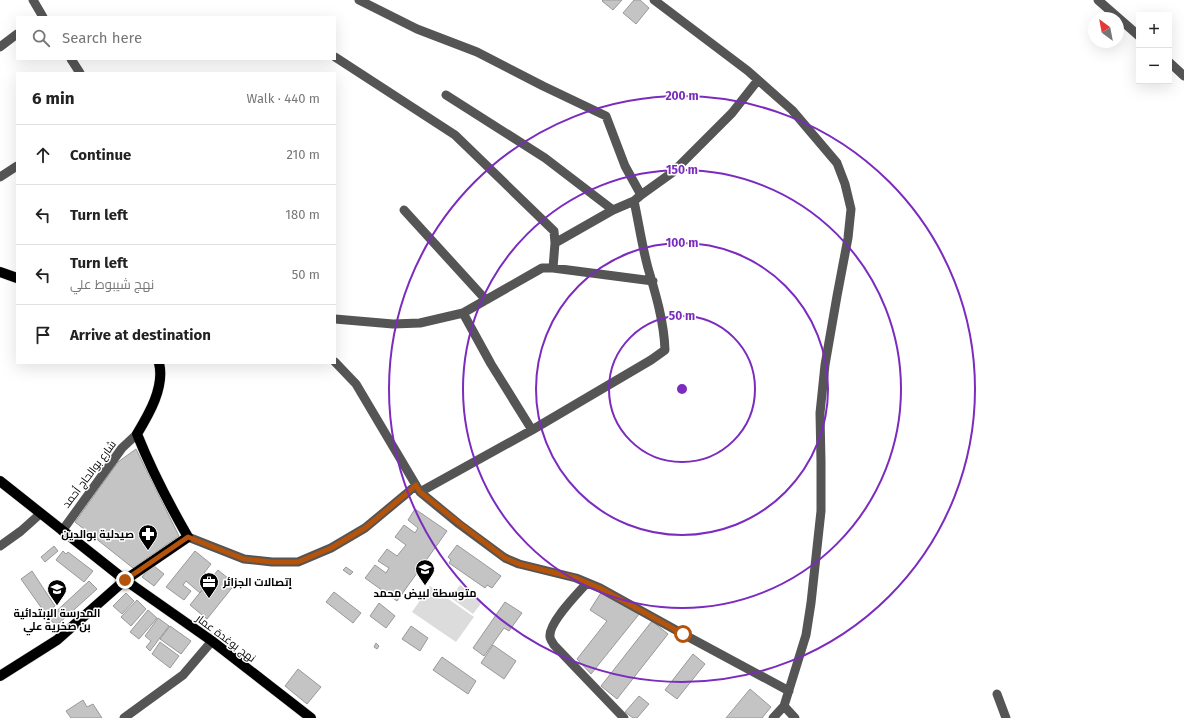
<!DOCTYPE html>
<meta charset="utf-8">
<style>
body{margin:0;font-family:"Fira Sans",Cairo,sans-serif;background:#f2f2f2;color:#222}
.controls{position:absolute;right:12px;top:12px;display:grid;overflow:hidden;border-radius:0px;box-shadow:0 4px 16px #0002}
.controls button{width:36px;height:36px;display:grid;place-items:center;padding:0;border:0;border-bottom:1px solid #e0e0e0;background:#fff;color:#222;font:20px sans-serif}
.compass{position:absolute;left:1088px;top:12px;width:36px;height:36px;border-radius:50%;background:#fff;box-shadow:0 4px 16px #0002;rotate:328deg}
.stop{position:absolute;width:12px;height:12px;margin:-9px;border:3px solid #b45309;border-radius:50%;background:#fff}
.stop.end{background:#b45309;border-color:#fff;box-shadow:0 1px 4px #0008}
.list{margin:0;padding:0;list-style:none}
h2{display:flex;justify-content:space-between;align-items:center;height:52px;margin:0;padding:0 16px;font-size:17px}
h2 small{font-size:13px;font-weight:400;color:#767676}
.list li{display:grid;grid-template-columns:26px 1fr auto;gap:12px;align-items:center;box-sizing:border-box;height:60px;padding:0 16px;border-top:1px solid #e0e0e0}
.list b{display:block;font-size:15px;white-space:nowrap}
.list p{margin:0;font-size:13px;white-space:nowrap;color:#767676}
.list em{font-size:13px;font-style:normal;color:#767676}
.icon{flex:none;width:22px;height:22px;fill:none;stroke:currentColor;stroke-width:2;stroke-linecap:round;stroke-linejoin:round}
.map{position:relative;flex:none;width:1184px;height:718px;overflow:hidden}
.search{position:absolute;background:#fff;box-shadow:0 4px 16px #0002;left:16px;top:16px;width:320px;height:44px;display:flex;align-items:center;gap:10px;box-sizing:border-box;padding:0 14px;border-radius:0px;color:#767676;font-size:15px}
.panel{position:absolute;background:#fff;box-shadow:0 4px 16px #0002;left:16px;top:72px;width:320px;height:292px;border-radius:0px}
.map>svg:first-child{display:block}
</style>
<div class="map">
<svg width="1184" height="718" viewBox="0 0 1184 718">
<rect width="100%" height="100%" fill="#fff"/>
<path fill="#dcdcdc" d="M460,585L482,602L473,614L451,598Z
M430,586L474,617L456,642L412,612Z"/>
<path fill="#c4c4c4" stroke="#999" d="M603,0H622L613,10L602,1Z
M634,0H640L649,8L636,24L623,13Z
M136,449L179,536L133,568L75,522L118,462Z
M415,509L447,531L397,601L365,578L375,565L386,573L389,568L378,561L387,549L397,556L406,545L395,537L404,525L415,533L418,528L408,520Z
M457,545L501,576L492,588L487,585L485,588L449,563L451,560L448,557Z
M54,546L58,551L45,562L41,557Z
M63,551L66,554L68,552L93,571L84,582L56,560Z
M195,551L211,564L204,573L211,579L200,593L186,581L183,585L191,591L184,600L166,587Z
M154,566L164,574L154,586L142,577L146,572Z
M346,567L353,572L350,575L343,570Z
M218,570L235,584L207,619L190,605Z
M32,571L55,606L45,613L21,579Z
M89,581L97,589L56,626L49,618Z
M602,591L640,613L591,674L577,659L607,621L590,610Z
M334,592L361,613L353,623L326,602Z
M126,593L134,601L122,614L113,606Z
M137,600L146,609L131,626L121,617Z
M505,602L522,613L509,631L504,628L484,656L473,648Z
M379,603L395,616L386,628L370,616Z
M148,610L157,618L139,639L130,632Z
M158,618L169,626L150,651L146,647L151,641L145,636Z
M652,621L668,634L617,699L601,686Z
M170,626L191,641L181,654L160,639Z
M411,626L428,638L420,651L402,639Z
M160,642L179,656L170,668L152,654Z
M376,643L379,646L377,649L374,647Z
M493,645L516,661L504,679L481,663Z
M693,654L705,664L677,699L665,690Z
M442,657L476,681L468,694L433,670Z
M298,669L321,687L307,704L285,686Z
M750,689L771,707L762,718H726Z
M639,696L649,704L637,718H633L625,712Z
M83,700L87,707L93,704L102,718H71L66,711Z"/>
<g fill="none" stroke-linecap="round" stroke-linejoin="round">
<g stroke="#dbdbdb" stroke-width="11">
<path id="major" d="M0,272L17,278
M0,481L125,580L212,641L311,718
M0,676L57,640L125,580L188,537C169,504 151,469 137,434C149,414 165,387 159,363"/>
</g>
<path stroke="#555" stroke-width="9" d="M33,0L43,17
M359,0L417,29L477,52L543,86L606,116L625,166L641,195L634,201L613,210
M654,0L748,71L792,110L837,163L845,184L851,209L848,238L837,296L825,365L820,413L821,462V511L811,603L806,635L784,706L795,718
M1098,0L1139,36
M0,47L17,34
M335,57L455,135L554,231L555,243L553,268
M71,59L80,73
M1169,62L1184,76
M446,95L545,158L613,210L555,243
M0,177L17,166
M641,195L673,172L732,113L758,80
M404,210L486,300
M463,313L491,364L532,430
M335,319L393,324L420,323L463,313L542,268H553L653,281
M335,362L356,384L420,492L459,524L505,558L519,564L576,578L600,588L683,634L789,691
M420,492L532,430L651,360L665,350C664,322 656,295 648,268C642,246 639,224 634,201
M62,531L122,448L137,434
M188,537L244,559L272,562H298L331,548L365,528L406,494L416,485
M0,546L21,531L40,514
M587,583C578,593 548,623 550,637C550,639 553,643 554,645L624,718
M997,694L1006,718
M124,718L183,675L212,641
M773,718L784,706"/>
<use href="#major" stroke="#000" stroke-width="10"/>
</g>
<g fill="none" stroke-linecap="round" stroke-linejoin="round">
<path stroke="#b45309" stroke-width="5" d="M125,580L188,537L244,559L272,562H298L331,548L365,528L406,494L416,485L420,492L460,524L505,558L519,564L576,578L600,588L683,634"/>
</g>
<g fill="none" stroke="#7b2cbf" stroke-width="2">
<circle cx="682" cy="389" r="73"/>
<circle cx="682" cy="389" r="146"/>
<circle cx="682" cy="389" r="219"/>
<circle cx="682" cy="389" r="293"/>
</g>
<defs>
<g id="pharmacy-pin" transform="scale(1)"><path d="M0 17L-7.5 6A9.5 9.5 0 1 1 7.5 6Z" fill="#000" stroke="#fff"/><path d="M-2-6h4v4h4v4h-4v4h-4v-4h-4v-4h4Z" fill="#fff"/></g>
<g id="school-pin" transform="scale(1)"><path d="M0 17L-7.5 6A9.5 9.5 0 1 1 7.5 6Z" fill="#000" stroke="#fff"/><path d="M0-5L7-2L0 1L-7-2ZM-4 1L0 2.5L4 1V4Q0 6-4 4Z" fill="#fff"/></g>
<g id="office-pin" transform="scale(1)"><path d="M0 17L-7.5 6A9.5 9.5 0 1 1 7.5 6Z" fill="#000" stroke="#fff"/><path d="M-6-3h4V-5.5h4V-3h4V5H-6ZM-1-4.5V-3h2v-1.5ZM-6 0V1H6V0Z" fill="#fff"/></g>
</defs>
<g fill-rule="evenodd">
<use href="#pharmacy-pin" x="148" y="534"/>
<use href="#school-pin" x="425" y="569"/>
<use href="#office-pin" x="209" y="582"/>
<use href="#school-pin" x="57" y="589"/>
</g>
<g text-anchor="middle" stroke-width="3" stroke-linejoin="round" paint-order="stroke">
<g font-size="11" fill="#000" stroke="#fff">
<text transform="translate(89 474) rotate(-53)" y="4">شارع بوالحاج أحمد</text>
<text transform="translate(226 638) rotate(37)" y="4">نهج بوغدة عمار</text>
</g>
<g font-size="11" font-weight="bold" fill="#000" stroke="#fff">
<text x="134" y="538" text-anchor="end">صيدلية بوالدين</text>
<text x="223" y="586" text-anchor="start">إتصالات الجزائر</text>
<text x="425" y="597">متوسطة لبيض محمد</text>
<text x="57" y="617">المدرسة الإبتدائية<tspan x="57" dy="13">بن صخرية علي</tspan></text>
</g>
</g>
<circle cx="682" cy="389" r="6" fill="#7b2cbf" stroke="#fff" stroke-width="2"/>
<g font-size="12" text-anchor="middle" font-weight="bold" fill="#7b2cbf" stroke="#fff" stroke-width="3" stroke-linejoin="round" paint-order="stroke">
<text x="682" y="100">200 m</text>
<text x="682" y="174">150 m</text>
<text x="682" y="247">100 m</text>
<text x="682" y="320">50 m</text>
</g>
</svg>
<div class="controls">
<button>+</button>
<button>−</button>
</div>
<svg class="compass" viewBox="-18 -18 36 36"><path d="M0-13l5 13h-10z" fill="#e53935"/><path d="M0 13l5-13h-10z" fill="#767676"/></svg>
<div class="stop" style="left:683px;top:634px"></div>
<div class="stop end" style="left:125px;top:580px"></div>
<div class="search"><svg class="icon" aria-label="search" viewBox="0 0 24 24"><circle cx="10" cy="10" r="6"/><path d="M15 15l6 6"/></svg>Search here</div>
<section class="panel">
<h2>6 min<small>Walk · 440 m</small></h2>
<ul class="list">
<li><svg class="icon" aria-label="ahead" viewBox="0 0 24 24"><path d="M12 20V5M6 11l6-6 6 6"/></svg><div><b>Continue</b></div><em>210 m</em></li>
<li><svg class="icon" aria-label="left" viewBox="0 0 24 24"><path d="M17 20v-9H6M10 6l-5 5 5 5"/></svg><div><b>Turn left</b></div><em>180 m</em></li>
<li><svg class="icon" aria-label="left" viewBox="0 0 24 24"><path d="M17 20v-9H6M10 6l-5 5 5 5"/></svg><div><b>Turn left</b><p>نهج شيبوط علي</p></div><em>50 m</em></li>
<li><svg class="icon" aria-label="arrive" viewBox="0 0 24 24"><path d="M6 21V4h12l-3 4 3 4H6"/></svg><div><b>Arrive at destination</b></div></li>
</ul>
</section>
</div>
